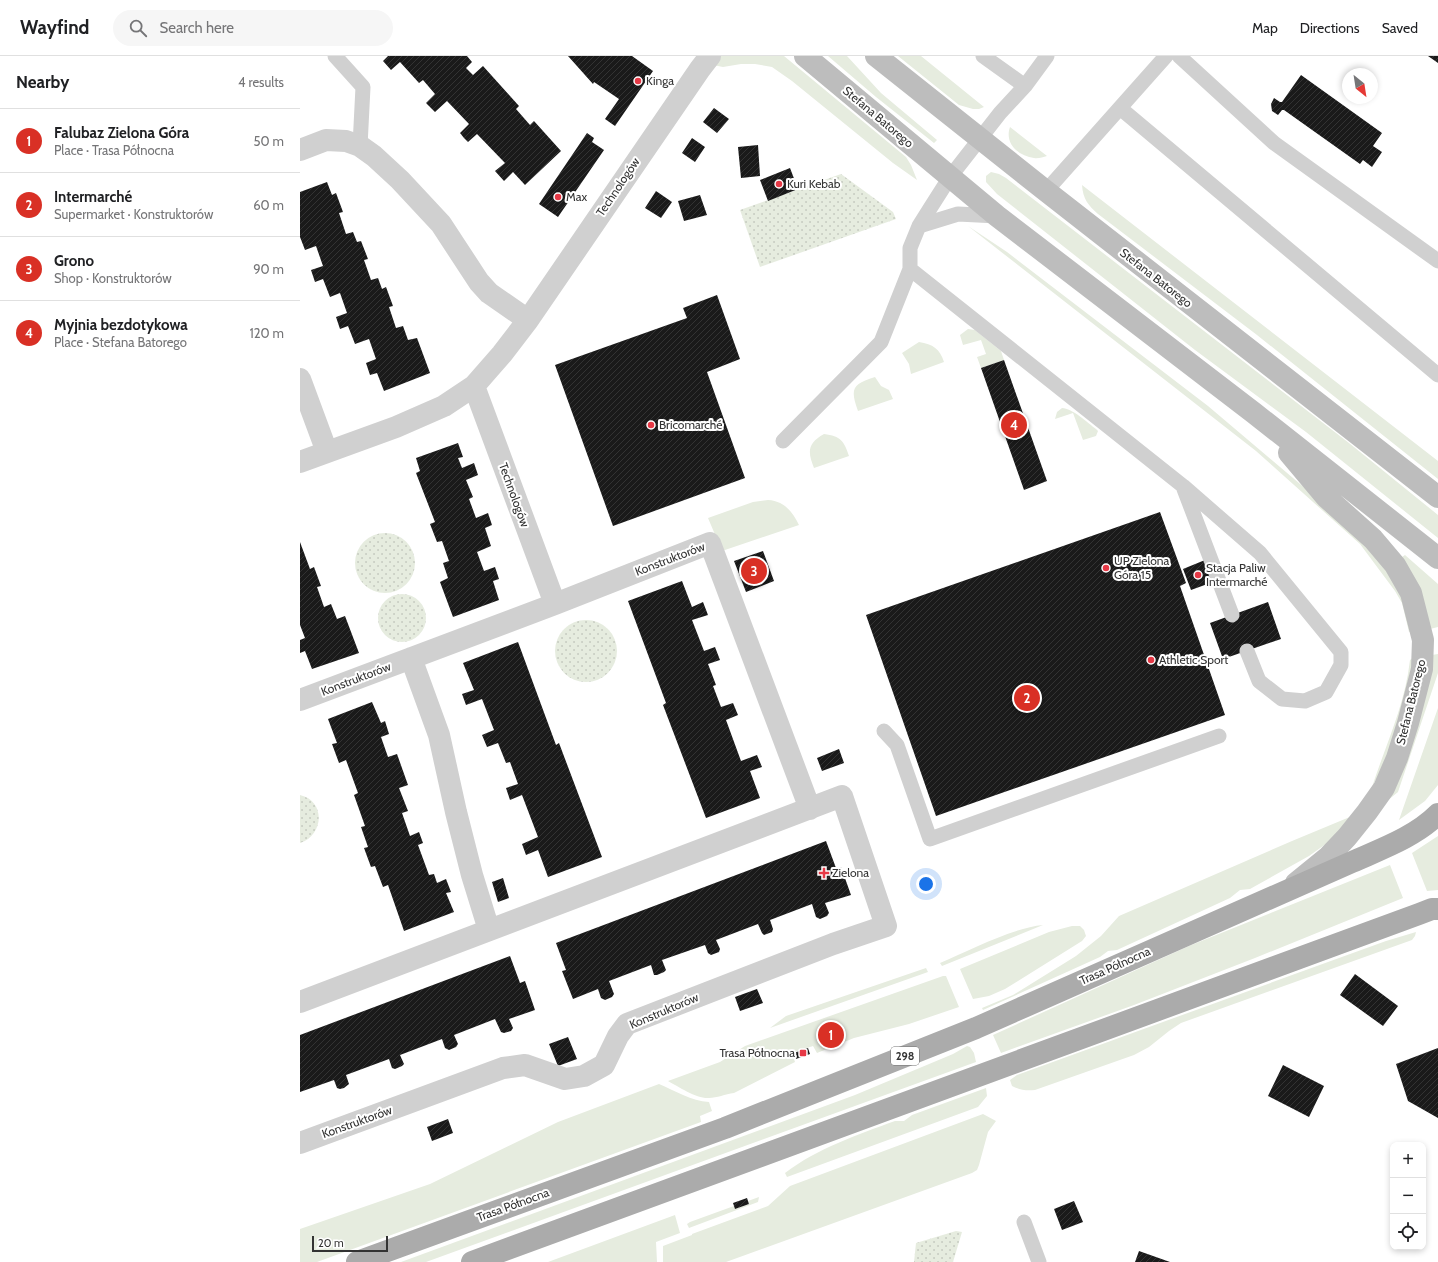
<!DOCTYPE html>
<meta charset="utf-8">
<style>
body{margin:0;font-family:Cabin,sans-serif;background:#f6f6f6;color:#202124}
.controls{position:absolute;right:12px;bottom:12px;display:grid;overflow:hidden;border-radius:8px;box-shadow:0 2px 6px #0003}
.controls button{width:36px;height:36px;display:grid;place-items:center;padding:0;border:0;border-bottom:1px solid #e0e0e0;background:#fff;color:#202124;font:20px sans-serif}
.compass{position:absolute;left:1042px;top:12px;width:36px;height:36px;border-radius:50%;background:#fff;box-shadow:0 2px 6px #0003;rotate:150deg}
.scale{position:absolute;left:12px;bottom:10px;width:76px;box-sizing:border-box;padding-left:4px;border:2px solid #333;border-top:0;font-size:11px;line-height:14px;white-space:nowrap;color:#333;-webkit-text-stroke:3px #fff;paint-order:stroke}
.you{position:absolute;left:626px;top:828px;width:14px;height:14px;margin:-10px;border:3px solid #fff;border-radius:50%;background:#1a73e8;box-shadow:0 0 0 6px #1a73e833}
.badge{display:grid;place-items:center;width:26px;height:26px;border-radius:50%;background:#d93025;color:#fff;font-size:13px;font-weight:700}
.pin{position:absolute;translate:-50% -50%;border:2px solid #fff;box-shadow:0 1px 4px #0006}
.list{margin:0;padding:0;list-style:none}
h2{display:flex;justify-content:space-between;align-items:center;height:52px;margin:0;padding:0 16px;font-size:17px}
h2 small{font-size:13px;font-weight:400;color:#757577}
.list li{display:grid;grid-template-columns:26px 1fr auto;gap:12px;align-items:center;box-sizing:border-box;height:64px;padding:0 16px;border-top:1px solid #e0e0e0}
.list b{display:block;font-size:15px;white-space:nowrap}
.list p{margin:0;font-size:13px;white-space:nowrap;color:#757577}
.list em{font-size:13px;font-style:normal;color:#757577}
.icon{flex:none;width:22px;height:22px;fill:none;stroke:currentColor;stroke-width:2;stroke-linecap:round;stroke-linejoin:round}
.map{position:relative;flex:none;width:1138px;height:1206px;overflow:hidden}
header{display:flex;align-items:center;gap:24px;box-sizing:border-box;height:56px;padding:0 20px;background:#fff;border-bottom:1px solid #e0e0e0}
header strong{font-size:19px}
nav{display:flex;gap:22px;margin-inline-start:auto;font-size:14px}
.search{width:280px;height:36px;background:#f6f6f6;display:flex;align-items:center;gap:10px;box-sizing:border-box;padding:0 14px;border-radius:22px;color:#757577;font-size:15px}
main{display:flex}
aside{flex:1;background:#fff}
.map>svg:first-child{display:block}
</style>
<header>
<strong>Wayfind</strong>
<div class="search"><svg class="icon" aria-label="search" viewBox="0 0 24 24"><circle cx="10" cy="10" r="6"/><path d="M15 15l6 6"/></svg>Search here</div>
<nav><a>Map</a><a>Directions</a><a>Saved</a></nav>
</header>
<main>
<aside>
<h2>Nearby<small>4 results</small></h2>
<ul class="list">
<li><span class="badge">1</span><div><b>Falubaz Zielona Góra</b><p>Place · Trasa Północna</p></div><em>50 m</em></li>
<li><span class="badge">2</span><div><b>Intermarché</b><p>Supermarket · Konstruktorów</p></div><em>60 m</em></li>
<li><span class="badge">3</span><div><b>Grono</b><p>Shop · Konstruktorów</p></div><em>90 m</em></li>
<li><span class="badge">4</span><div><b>Myjnia bezdotykowa</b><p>Place · Stefana Batorego</p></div><em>120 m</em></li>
</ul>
</aside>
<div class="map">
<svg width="1138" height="1206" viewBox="0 0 1138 1206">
<defs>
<pattern id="park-dots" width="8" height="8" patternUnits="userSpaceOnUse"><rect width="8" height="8" fill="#e6ecdf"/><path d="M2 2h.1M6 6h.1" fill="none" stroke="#c6cbc0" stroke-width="1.8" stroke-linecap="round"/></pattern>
<pattern id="building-hatch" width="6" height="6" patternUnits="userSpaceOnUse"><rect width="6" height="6" fill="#1a1a1a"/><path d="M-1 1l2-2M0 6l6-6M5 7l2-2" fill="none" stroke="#333"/></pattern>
</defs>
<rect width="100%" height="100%" fill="#fff"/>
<path fill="#e6ecdf" d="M421,0H484L606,101L611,109L617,124L593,107L492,25L472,11L455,8H441L423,11L413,9Z
M528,0H547L581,37L637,84L634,87L576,41Z
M598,0H621L684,51L679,53H673L659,49Z
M710,71L747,100C743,101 738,103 734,102C719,100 704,88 710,71Z
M691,116L699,118L706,122L1049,387L1138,459V482L1006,376L895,294L697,138L686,126V120Z
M782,129L1138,405V423L957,279L798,158C788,149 783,143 782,129Z
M668,170L707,196L908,350L1052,472L1095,521L1115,575L1109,576L1102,547L1095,535L1060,488L956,395Z
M668,273L675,274L701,295L704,304L681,312L677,301L686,298L681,284L663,289L660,279Z
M619,286C633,288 640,293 644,306L611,318L609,308L602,297Z
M575,321L581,330L589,334L593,343L558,355C550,333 552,328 575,321Z
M762,352C772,352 788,367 796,373L798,375L796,380L783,384L773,357L755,363L757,356Z
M524,378C541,380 544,385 549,400L514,412C507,395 508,387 524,378Z
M468,444C484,445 492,455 499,469L422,495L408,462L453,446Z
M1105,499L1138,528V571L1130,573L1110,515L1102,501Z
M1138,598V617L1098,736L1087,745L1132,599Z
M1114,601L1090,696L1072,731C1086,688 1105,649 1110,604Z
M1138,652V729L1125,745L1099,764Z
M1057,758L1037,780L1009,800L950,833L940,834L930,842L817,894L808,895L800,901L683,954L682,952L713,939L776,900L801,880L819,860L992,785Z
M1138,780V834L1127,835L1112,797Z
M1090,809L1103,842L955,902L834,949L701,997L693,979L889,890Z
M743,869L642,910L640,907C670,894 712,872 743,869Z
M772,870H780L784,874L786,880L782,885L705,933L689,940L673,943L660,913L749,876Z
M1116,876L1115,880L1112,884L881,967L869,975L849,991L834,999L735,1034C726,1035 720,1034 712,1030L710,1024L717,1019L1086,885Z
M626,912L628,916L470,972L486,960Z
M643,920H646L659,951L609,968L554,982L517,997L513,990L492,997L495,1006L434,1037C425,1038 417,1042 409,1042C397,1043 379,1031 368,1025L420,1006L445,990Z
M667,990L670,991L674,997L676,1006L126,1206H101L555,1039L653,998Z
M359,1028C376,1035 391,1045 409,1046L412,1055L400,1060L401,1066L17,1206H0V1173L130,1128L258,1066Z
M686,1032L687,1040L678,1051L487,1121L485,1117C518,1092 557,1079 595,1065H604L612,1059Z
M683,1058L696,1065L688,1076L679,1109L677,1114L672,1117L426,1206H363V1190L392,1179V1178L468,1150L490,1130Z
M459,1141L458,1146L389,1172L387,1168L390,1166L434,1150L435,1153L449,1148L448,1145Z
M375,1159L380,1177L356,1186L357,1206H248Z"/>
<path fill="url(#park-dots)" d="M541,118L593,156L596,163L460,211L440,154Z
M55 507a30 30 0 1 1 60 0a30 30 0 1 1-60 0Z
M78 562a24 24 0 1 1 48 0a24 24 0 1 1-48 0Z
M255 595a31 31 0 1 1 62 0a31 31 0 1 1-62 0Z
M0,739C26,745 24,779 0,787Z
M656,1175L662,1176L653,1206H614L616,1187Z"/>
<path fill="url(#building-hatch)" d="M88,0H167L172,6L166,12L173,19L183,10L219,50L216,53L230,69L234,65L261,95L225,129L213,116L204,125L195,115L205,107L177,78L168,86L164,82L160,77L169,68L147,45L135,56L126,47L135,38L123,24L119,27L100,6L91,14L83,5Z
M268,0H332L353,15L315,70L305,63L319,43L294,26L293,28Z
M1128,0H1138V7Z
M1001,19L1082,77L1073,90L1082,96L1072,111L1063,104L1060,108L984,54H982L978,59L972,55L971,48L974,42L980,46H982Z
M414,52L429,63L417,77L403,66Z
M287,77L294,82L292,86L304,94L258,161L239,148Z
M392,82L405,91L395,106L382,97Z
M458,89L460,120L441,122L438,91Z
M490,112L498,133L468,145L460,124Z
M27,126L32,139L36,137L43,156L39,157L46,178L53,176L57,186L61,185L68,203L64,204L71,224L78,222L82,233L86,231L93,250L89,251L96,272L103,270L108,284L117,282L130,317L84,335L77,317L70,319L66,307L76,303L69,283L55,288L48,270L40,273L36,261L47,257L40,237L30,241L23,223L15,226L11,214L23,210L16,190L5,194L0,181V136Z
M356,135L372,146L361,162L345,152Z
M400,139L407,159L384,165L378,145Z
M417,239L440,303L407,316L445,422L313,470L255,309L387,262L383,252Z
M704,304L747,425L724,434L681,312Z
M158,387L163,401L158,402L162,412L174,407L178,419L166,424L173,441L169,443L176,462L188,457L192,469L185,472L191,490L177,496L184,515L195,511L199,523L193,525L199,544L153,561L140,526L148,522L143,507L149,505L142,485L137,486L130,468L135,466L116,417L120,415L116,402Z
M860,456L886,527L880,530L925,659L636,760L566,559Z
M0,486L10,513L14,511L21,530L17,531L24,551L31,548L37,563L45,560L59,597L12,613L5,595L0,597V584L5,582L0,569Z
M463,495L474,525L446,536L434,505Z
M905,504L913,526L891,534L883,513Z
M382,525L392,551L403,546L408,559L392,564L404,595L415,591L420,604L408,608L416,629L413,630L421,651L433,647L438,659L426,664L441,705L457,699L462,711L450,715L460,742L406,762L363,649L366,647L328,545Z
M968,546L981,583L923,603L910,567Z
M218,586L256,689L259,687L302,801L248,821L238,794L226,799L222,788L238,781L222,739L210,744L206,732L218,728L210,706L206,707L198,687L187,691L182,679L194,674L182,643L166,649L162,638L174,634L163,607Z
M72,646L81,667L85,665L89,678L81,681L88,701L97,698L108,729L99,732L108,755L102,757L110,780L119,776L123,787L118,789L129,819L134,818L137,827L146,823L151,836L146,837L154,856L104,875L88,829L83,831L75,810L71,811L64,792L68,791L61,771L65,770L54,739L58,737L46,704L39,707L32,688L37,687L28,663Z
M539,693L544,707L522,715L517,702Z
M526,785L536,812L541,811L551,839L525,847L529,857L527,860L520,863L516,861L512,848L470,864L473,873L472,876L464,879L462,877L458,868L416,884L420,893L419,896L411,899L408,897L405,889L362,904L366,914L364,916L357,919H354L351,909L309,925L314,938L312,941L305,944L301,942L298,933L273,943L262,915L266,914L256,887Z
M203,822L209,842L198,846L192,826Z
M210,900L220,927L225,925L235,954L209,963L213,972L211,975L204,977L201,976L195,963L154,979L158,988L156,991L149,994L145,992L142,983L100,999L104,1008L102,1010L95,1013L92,1012L89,1003L46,1019L49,1028L44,1032L40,1033L37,1032L34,1024L0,1036V979Z
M1055,918L1098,950L1083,970L1040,939Z
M457,933L463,947L440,955L435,941Z
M268,981L277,1003L258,1010L249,988Z
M508,992L510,998L496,1003L494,997Z
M1138,992V1062L1108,1045L1096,1008Z
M983,1009L1024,1030L1009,1061L968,1040Z
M148,1063L153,1077L132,1085L127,1071Z
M447,1142L449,1148L435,1153L433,1147Z
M774,1145L783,1166L762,1174L754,1153Z
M839,1195L870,1206H835Z"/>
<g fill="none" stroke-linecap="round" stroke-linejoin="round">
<path stroke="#d0d0d0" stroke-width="15" d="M35,0L63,31L60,90
M683,0L725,30
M747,0L725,30L700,57L650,121L629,154L619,170L610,192V213L883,430L960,497L1041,596V609L1026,636L1005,645L982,643L959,625L947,595
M879,0L974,87L1138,205
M820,52L1138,319
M746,135L866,0
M619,170L658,158L697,160
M483,385L581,286L610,213
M884,433L932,559
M584,675L597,689L630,783L919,680
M724,1166L739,1206"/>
<path stroke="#d0d0d0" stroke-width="22" d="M0,94L26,84L46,85L60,90L74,100L100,124L141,168L179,226L189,237L228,264
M0,323L27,396
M174,330L255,548
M0,406L96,371L144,350L174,330L202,298L228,264L400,13L410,0
M111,602L139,679L156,756L172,819L189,874
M0,644L255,548L410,487L510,753
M0,946L542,740L586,870L533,888L327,968L318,980L304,1009L284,1020L265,1023L225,1009L203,1012L0,1087"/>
<path stroke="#bdbdbd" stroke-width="22" d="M505,0L697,160L954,357L1138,502
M576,0L746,135L1138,441
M989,397L1026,441L1073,483L1095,509L1111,537L1123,584L1122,613L1108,667L1097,702L1084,732L1067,756L1047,781L1028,801L996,827"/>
<path stroke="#ababab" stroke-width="22" d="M57,1206L425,1072L676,972L1052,806C1081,793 1115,781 1138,758
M172,1206L1119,858L1132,853H1138"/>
</g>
<g fill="#e63946" stroke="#fff" stroke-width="1.5">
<circle cx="338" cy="25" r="4"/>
<circle cx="479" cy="128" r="4"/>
<circle cx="258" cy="141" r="4"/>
<circle cx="351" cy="369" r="4"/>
<circle cx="806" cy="512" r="4"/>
<circle cx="898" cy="519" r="4"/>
<circle cx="851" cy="604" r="4"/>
<path d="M522 811h4v4h4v4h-4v4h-4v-4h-4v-4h4z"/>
<rect x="499" y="993" width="8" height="8" rx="2"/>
</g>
<g text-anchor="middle" stroke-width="4" stroke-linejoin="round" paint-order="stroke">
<rect fill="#fff" stroke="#707070" stroke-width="1" x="591" y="991" width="28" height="18" rx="3"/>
<g font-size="11" font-weight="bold" fill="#333">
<text x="605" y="1004">298</text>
</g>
<g font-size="12" fill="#333" stroke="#fff" text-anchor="start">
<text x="346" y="29">Kinga</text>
<text x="487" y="132">Kuri Kebab</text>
<text x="266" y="145">Max</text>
<text x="359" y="373">Bricomarché</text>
<text x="814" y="509">UP Zielona<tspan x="814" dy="14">Góra 15</tspan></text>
<text x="906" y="516">Stacja Paliw<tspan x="906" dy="14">Intermarché</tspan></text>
<text x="859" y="608">Athletic Sport</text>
<text x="532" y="821">Zielona</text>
<text x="495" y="1001" text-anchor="end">Trasa Północna</text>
</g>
<g font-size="12" fill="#333" stroke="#fff">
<text transform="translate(578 61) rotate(40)" y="4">Stefana Batorego</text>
<text transform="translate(318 131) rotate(-56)" y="4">Technologów</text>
<text transform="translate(856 222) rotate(38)" y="4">Stefana Batorego</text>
<text transform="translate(214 439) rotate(70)" y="4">Technologów</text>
<text transform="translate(370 503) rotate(-21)" y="4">Konstruktorów</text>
<text transform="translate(56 623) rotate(-21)" y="4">Konstruktorów</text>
<text transform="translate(1111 646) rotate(-76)" y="4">Stefana Batorego</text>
<text transform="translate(815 910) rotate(-24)" y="4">Trasa Północna</text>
<text transform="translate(364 955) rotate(-23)" y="4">Konstruktorów</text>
<text transform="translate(57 1066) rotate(-20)" y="4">Konstruktorów</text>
<text transform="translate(213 1149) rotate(-20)" y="4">Trasa Północna</text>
</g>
</g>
</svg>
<div class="controls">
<button>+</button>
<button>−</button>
<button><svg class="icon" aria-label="locate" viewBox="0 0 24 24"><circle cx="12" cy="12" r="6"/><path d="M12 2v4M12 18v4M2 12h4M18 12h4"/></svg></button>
</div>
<svg class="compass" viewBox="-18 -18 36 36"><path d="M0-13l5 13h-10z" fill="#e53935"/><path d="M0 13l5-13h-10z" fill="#757577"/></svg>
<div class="scale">20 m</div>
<div class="you"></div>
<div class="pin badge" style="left:531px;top:979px">1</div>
<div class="pin badge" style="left:727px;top:642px">2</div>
<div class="pin badge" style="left:454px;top:515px">3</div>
<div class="pin badge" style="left:714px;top:369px">4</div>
</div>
</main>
